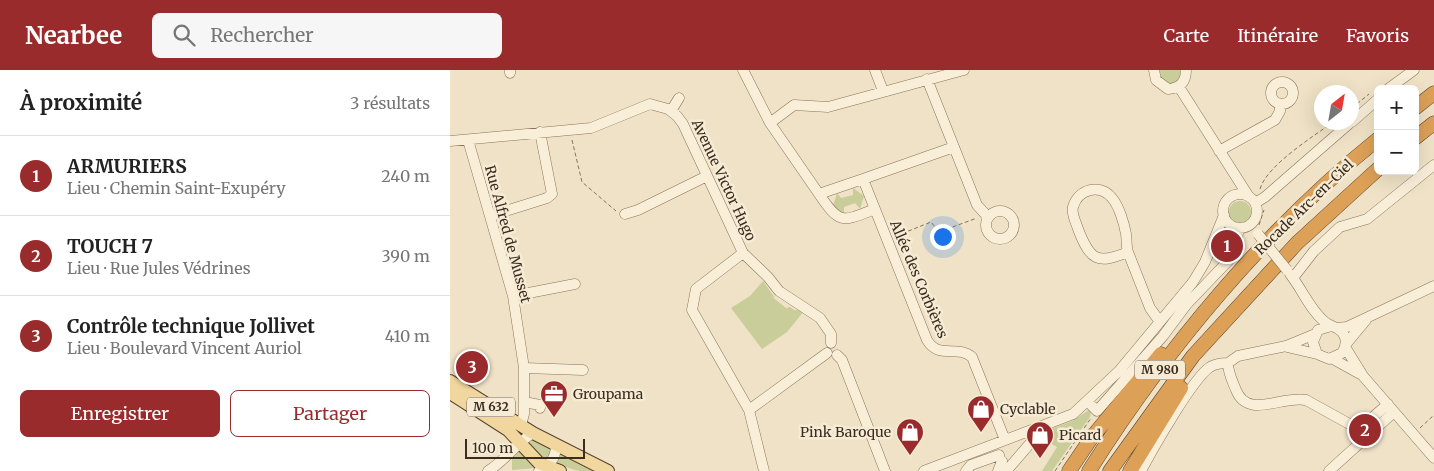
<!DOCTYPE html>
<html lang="fr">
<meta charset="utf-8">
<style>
body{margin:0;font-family:Merriweather,serif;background:#f6f6f6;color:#222}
.controls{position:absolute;right:15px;top:15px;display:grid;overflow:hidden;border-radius:8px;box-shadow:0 5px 20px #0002}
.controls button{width:45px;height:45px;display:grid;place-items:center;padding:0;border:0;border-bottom:1px solid #e0e0e0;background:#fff;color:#222;font:25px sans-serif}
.compass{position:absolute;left:864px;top:15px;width:45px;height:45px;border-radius:50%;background:#fff;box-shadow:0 5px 20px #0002;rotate:31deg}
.scale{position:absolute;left:15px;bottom:12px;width:120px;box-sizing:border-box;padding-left:5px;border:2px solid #3a2c1f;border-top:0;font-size:14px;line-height:18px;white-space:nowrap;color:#3a2c1f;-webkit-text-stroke:4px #f6ecd5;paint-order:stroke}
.you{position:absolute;left:492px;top:166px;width:18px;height:18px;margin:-12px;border:4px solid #fff;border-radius:50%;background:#1a73e8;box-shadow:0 0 0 8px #1a73e833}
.badge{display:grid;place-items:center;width:32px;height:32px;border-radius:50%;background:#992b2d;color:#fff;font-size:16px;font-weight:700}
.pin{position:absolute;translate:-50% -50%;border:2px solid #fff;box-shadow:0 1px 5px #0006}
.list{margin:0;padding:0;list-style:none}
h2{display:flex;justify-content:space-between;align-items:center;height:65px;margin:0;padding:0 20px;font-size:21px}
h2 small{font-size:16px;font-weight:400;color:#767676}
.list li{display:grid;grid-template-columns:32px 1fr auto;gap:15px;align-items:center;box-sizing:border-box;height:80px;padding:0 20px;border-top:1px solid #e0e0e0}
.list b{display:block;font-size:19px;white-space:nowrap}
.list p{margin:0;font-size:16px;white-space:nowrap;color:#767676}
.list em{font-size:16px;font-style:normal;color:#767676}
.actions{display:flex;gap:10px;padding:15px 20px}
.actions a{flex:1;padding:11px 0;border:1px solid #992b2d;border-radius:8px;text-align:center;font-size:18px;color:#992b2d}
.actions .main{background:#992b2d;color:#fff}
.icon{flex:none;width:28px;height:28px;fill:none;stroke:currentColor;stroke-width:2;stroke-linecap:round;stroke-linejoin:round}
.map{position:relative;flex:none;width:984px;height:401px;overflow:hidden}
header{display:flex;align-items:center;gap:30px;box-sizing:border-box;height:70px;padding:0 25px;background:#992b2d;color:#fff}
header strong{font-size:24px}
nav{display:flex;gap:28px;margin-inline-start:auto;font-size:18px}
.search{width:350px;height:45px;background:#f6f6f6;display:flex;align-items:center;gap:12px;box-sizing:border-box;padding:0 18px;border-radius:8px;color:#767676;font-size:19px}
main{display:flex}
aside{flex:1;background:#fff}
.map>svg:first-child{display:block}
</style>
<header>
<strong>Nearbee</strong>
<div class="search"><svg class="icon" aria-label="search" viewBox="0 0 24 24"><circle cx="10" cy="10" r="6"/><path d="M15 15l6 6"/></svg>Rechercher</div>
<nav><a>Carte</a><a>Itinéraire</a><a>Favoris</a></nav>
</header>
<main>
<aside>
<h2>À proximité<small>3 résultats</small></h2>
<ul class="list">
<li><span class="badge">1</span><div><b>ARMURIERS</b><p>Lieu · Chemin Saint-Exupéry</p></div><em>240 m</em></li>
<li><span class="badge">2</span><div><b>TOUCH 7</b><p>Lieu · Rue Jules Védrines</p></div><em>390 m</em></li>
<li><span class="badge">3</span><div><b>Contrôle technique Jollivet</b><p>Lieu · Boulevard Vincent Auriol</p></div><em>410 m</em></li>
</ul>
<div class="actions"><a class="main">Enregistrer</a><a>Partager</a></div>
</aside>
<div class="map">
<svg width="984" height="401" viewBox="0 0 984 401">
<rect width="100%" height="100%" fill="#efe2c6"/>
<path fill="#c8cd99" d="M710,0H730V8C724,16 718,14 711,9Z
M403,118L414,126L410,139L405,133L394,137V145L387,142L383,136L387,123L391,128L403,125Z
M779 142a11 11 0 1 1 22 0a11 11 0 1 1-22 0Z
M313,211L325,228L321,226L336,238L340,237L344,240L354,241L337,262L312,279L281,238L300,226Z
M639,340L641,341L640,347L602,401H592L607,377L596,371L594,365L587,368L585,365L622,351Z
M83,370L100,379L102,382L97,392L78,374Z
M69,379L86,398L62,400V387Z
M110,381L150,401H129L105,394Z"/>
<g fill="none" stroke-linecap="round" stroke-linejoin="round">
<g stroke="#8a735b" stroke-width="11">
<path id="minor" d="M60,0V3
M293,0L320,53
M425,0L433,21
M514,0L378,37L344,35L320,53L369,124L413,109L477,270C489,290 506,274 522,287L555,370
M704,0L706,10L718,19C730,18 736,12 736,0
M477,9L527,135L538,147
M821 23a11 11 0 1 1 22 0a11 11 0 1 1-22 0Z
M729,17L799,127
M938,19L964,0
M221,41L229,28
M902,52L928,29
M18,70L63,226L74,298V344L71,355
M0,71L141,58L200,34L218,39L227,46L233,54L293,183L318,207L329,221L370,248L381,264V273
M769,81L825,50L830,41V34
M413,109L504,77
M369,124C390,155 392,152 425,139
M773 141a17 17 0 1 1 34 0a17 17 0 1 1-34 0Z
M805,133L815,127L901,52
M536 155a14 14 0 1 1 28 0a14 14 0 1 1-28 0Z
M175,144L188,140L257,106
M40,146L97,128L102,124L90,62
M678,182C647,195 640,190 628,159C626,152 621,144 623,137C628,119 650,113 662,128C669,136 674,153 676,164C677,170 676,176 678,182L700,238L710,252
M293,183L246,219L242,240L299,340L314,401
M840,204C852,219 860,240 875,252C881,257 890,257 894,265C897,271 896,277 892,283L879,289L867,284L863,272L868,260L881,256
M843,208L864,181L890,157L917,149L984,95
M63,226L125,214
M887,258L897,257L984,216
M865,264L836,276L788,286L778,293C778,303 782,310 786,320C798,350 832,325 856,330L903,356L916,353L938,334
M896,274L916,250
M837,277L867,284
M895,277L913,306L984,388
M387,285L392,290L435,401
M883,289L910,304
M74,298L133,300
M74,332L90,335V338
M638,332L647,341L713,266L737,234L780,189L784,183L789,158
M299,340L377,283
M558,399L583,370L579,361
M38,401C56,390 66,373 83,363
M89,401C100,396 106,388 106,375
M474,401L623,344L669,301L743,212L755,192L774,145
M516,401L521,395L549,385
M548,401L552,391
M691,401C702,380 743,308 760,297C765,294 771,293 778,293
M879,401L944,342"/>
</g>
<g stroke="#58422f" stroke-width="14">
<path id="major" d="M0,311L83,363L158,401
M0,323L58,360L89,393L110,401"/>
</g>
<g stroke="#58422f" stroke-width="15">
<path id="highway" d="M965,38L984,23
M965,68L984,53
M619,401L642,367L711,284
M639,401C715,280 816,159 928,69
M660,401L743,286L847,173L928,99
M680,401L731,318"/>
</g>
<path stroke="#8a735b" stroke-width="1" stroke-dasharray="4 2.5" stroke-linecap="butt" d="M902,38L919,24
M122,70L132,112L166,141
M810,119C817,95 863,67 883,52
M809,155L814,140
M446,166L481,152L489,162L527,148
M970,358L984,345
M605,401L641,348"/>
<use href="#minor" stroke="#f9efd9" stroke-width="10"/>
<use href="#major" stroke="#f1d69e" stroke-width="12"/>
<use href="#highway" stroke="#dda057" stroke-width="14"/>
<g stroke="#8a735b" stroke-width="11" stroke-linecap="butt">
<path id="minor-bridge" d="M808,164L837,200"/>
</g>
<use href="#minor-bridge" stroke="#f9efd9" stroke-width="10"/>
</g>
<defs>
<g id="office-pin" transform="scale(1.4375)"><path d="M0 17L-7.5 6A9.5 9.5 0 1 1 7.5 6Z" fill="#992b2d" stroke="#f6ecd5"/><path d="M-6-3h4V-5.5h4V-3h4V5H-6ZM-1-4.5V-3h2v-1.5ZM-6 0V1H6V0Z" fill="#fff"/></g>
<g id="shop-pin" transform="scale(1.4375)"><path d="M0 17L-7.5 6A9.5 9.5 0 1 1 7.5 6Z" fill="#992b2d" stroke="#f6ecd5"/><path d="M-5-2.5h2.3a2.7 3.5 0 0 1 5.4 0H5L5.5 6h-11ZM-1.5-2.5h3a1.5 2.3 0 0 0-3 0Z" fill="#fff"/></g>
</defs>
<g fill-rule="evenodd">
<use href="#office-pin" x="104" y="324"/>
<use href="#shop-pin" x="531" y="339"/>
<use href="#shop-pin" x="460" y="362"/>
<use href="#shop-pin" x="590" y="365"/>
</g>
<g text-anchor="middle" stroke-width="5" stroke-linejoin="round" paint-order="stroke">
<g fill="#f6ecd5" stroke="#726656" stroke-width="1">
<rect x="685" y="290.5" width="50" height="19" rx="4"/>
<rect x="17" y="327.5" width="48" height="19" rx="4"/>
</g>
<g font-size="12" font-weight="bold" fill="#3a2c1f">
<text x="710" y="304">M 980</text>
<text x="41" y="341">M 632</text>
</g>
<g font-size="14" fill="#3a2c1f" stroke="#f6ecd5">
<text transform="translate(274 110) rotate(65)" y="5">Avenue Victor Hugo</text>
<text transform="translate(854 137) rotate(-44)" y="5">Rocade Arc-en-Ciel</text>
<text transform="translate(58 164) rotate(75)" y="5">Rue Alfred de Musset</text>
<text transform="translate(469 209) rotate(67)" y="5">Allée des Corbières</text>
</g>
<g font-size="14" fill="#3a2c1f" stroke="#f6ecd5" text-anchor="start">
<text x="123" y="329">Groupama</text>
<text x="550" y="344">Cyclable</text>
<text x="441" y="367" text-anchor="end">Pink Baroque</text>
<text x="609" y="370">Picard</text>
</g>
</g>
</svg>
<div class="controls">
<button>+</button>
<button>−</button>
</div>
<svg class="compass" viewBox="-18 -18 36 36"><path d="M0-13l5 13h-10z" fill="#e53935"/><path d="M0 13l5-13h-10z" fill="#767676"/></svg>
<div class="scale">100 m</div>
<div class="you"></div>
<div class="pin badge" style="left:777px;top:176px">1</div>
<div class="pin badge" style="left:915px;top:360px">2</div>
<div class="pin badge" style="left:22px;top:297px">3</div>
</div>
</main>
